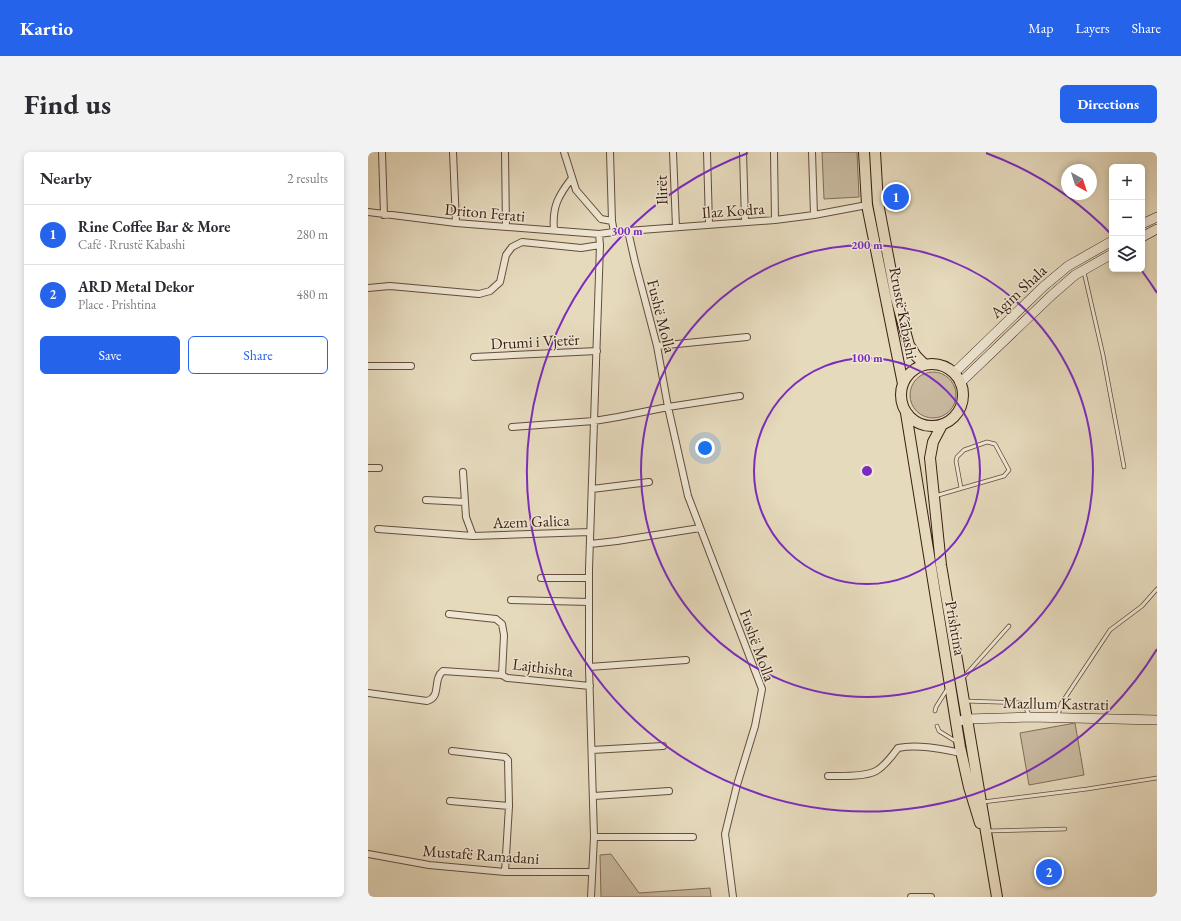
<!DOCTYPE html>
<meta charset="utf-8">
<style>
body{margin:0;font-family:"EB Garamond",serif;background:#f2f2f3;color:#2b2b33}
.controls{position:absolute;right:12px;top:12px;display:grid;overflow:hidden;border-radius:6px;box-shadow:0 2px 6px #0003}
.controls button{width:36px;height:36px;display:grid;place-items:center;padding:0;border:0;border-bottom:1px solid #e1e1e2;background:#fff;color:#2b2b33;font:20px sans-serif}
.compass{position:absolute;left:693px;top:12px;width:36px;height:36px;border-radius:50%;background:#fff;box-shadow:0 2px 6px #0003;rotate:141deg}
.you{position:absolute;left:337px;top:296px;width:14px;height:14px;margin:-10px;border:3px solid #fff;border-radius:50%;background:#1a73e8;box-shadow:0 0 0 6px #1a73e833}
.badge{display:grid;place-items:center;width:26px;height:26px;border-radius:50%;background:#2563eb;color:#fff;font-size:13px;font-weight:700}
.pin{position:absolute;translate:-50% -50%;border:2px solid #fff;box-shadow:0 1px 4px #0006}
.list{margin:0;padding:0;list-style:none}
h2{display:flex;justify-content:space-between;align-items:center;height:52px;margin:0;padding:0 16px;font-size:17px}
h2 small{font-size:13px;font-weight:400;color:#7c7c81}
.list li{display:grid;grid-template-columns:26px 1fr auto;gap:12px;align-items:center;box-sizing:border-box;height:60px;padding:0 16px;border-top:1px solid #e1e1e2}
.list b{display:block;font-size:15px;white-space:nowrap}
.list p{margin:0;font-size:13px;white-space:nowrap;color:#7c7c81}
.list em{font-size:13px;font-style:normal;color:#7c7c81}
.actions{display:flex;gap:8px;padding:12px 16px}
.actions a{flex:1;padding:9px 0;border:1px solid #2563eb;border-radius:6px;text-align:center;font-size:14px;color:#2563eb}
.actions .main{background:#2563eb;color:#fff}
.icon{flex:none;width:22px;height:22px;fill:none;stroke:currentColor;stroke-width:2;stroke-linecap:round;stroke-linejoin:round}
.map{position:relative;flex:none;width:789px;height:745px;overflow:hidden;border-radius:6px}
header{display:flex;align-items:center;gap:24px;box-sizing:border-box;height:56px;padding:0 20px;background:#2563eb;color:#fff}
header strong{font-size:19px}
nav{display:flex;gap:22px;margin-inline-start:auto;font-size:14px}
.intro{display:flex;align-items:center;justify-content:space-between;box-sizing:border-box;height:96px;padding:0 24px}
h1{margin:0;font-size:28px}
.button{padding:10px 18px;border-radius:6px;background:#2563eb;color:#fff;font-size:14px;font-weight:700}
main{display:flex;gap:24px;padding:0 24px}
aside{flex:1;background:#fff;border-radius:6px;box-shadow:0 2px 6px #0003}
.map>svg:first-child{display:block}
</style>
<header>
<strong>Kartio</strong>
<nav><a>Map</a><a>Layers</a><a>Share</a></nav>
</header>
<div class="intro"><h1>Find us</h1><a class="button">Directions</a></div>
<main>
<aside>
<h2>Nearby<small>2 results</small></h2>
<ul class="list">
<li><span class="badge">1</span><div><b>Rine Coffee Bar &amp; More</b><p>Café · Rrustë Kabashi</p></div><em>280 m</em></li>
<li><span class="badge">2</span><div><b>ARD Metal Dekor</b><p>Place · Prishtina</p></div><em>480 m</em></li>
</ul>
<div class="actions"><a class="main">Save</a><a>Share</a></div>
</aside>
<div class="map">
<svg width="789" height="745" viewBox="0 0 789 745">
<rect width="100%" height="100%" fill="#e6dabd"/>
<filter id="stains"><feTurbulence type="fractalNoise" baseFrequency=".005" numOctaves="4"/><feColorMatrix values="0 0 0 0 .2 0 0 0 0 .09 0 0 0 0 .02 0 0 0 .5 -.17"/></filter>
<radialGradient id="worn" r=".72"><stop offset=".6" stop-color="#630" stop-opacity="0"/><stop offset="1" stop-color="#630" stop-opacity=".3"/></radialGradient>
<path fill="#c9baa0" stroke="#816c58" d="M454,0H489L491,45L456,47Z
M542 243a23 23 0 1 1 46 0a23 23 0 1 1-46 0Z
M707,571L716,623L661,633L652,581Z
M243,702L271,741L342,736L343,745H233L232,703Z"/>
<g fill="none" stroke-linecap="round" stroke-linejoin="round">
<g stroke="#644d3c" stroke-width="4.5">
<path id="lane" d="M716,120L735,203L756,315
M567,344L636,324L641,318L627,292L619,290L596,298L589,305L588,309L593,336
M594,527L641,474
M597,549L654,551L656,553L662,564
M567,559L568,555L580,536
M690,564L693,552L742,478L774,454L789,437
M569,574L571,579L589,590
M615,650L719,637L789,626
M619,679L697,677"/>
</g>
<g stroke="#644d3c" stroke-width="8">
<path id="street" d="M14,0L16,63
M85,0L88,71
M137,0L138,75
M196,0L208,38L233,67L244,69
M242,0L244,69L246,80
M305,0L308,75
M339,0L341,72
M375,0L377,69
M406,0L407,68
M444,0L446,63
M0,60L88,71L231,82L246,80L407,68L446,63L499,53
M186,78C184,55 190,44 204,26
M0,136L22,134L111,142L122,139L132,130L138,103L144,95L154,90L213,96L232,93
M289,194L379,185
M106,205L229,199
M0,214H43
M144,275L226,269L250,265L300,255L289,194L267,110L260,79
M0,316H11
M95,320L98,365L105,384L222,380
M224,337L281,330
M58,348L97,350
M10,377L105,384
M222,392L249,389L332,376
M173,426H221
M143,448L221,450
M81,462L128,467L134,472L136,483L134,523L139,526L222,534
M221,515L318,508
M0,541L59,549C74,545 64,527 75,519L134,523
M224,598L295,594
M84,599L137,605L140,608L141,654L137,720
M460,624C473,624 497,625 508,619C517,614 524,604 530,596C550,592 573,597 593,601
M226,644L301,639
M82,649L141,654
M226,685H325
M0,702L61,713L137,720H224
M223,745L226,685L221,515V417L232,93L231,82
M365,745L357,682L369,633L387,574L394,537L320,344L300,255L372,244
M543,745H563"/>
</g>
<g stroke="#391e11" stroke-width="10">
<path id="secondary" d="M774,72L789,65
M774,85L789,77
M586,221L676,134L700,114L744,89
M592,231L684,143L707,123L744,102
M588,570L599,567L662,565L789,568"/>
</g>
<g stroke="#391e11" stroke-width="12">
<path id="primary" d="M496,0L499,53L535,232
M507,0L510,51L528,146L541,193L548,204L557,213
M533 243a31 31 0 1 1 62 0a31 31 0 1 1-62 0Z
M538,261L592,595L601,635L612,671
M574,273L565,290L562,306L573,413L629,745"/>
</g>
<use href="#lane" stroke="#efe7d4" stroke-width="3"/>
<use href="#street" stroke="#efe7d4" stroke-width="6"/>
<use href="#secondary" stroke="#efe7d4" stroke-width="9"/>
<use href="#primary" stroke="#e6dabd" stroke-width="10"/>
</g>
<g fill="none" stroke="#7b2cbf" stroke-width="2">
<circle cx="499" cy="319" r="113"/>
<circle cx="499" cy="319" r="226"/>
<path d="M789 497A340 340 0 1 1 380 1M618 1A340 340 0 0 1 744 83M774 119A340 340 0 0 1 789 141"/>
</g>
<g text-anchor="middle" stroke-width="3" stroke-linejoin="round" paint-order="stroke">
<g font-size="16" fill="#391e11" stroke="#efe7d4">
<text transform="translate(293 38) rotate(-92)" y="6">Ilirët</text>
<text transform="translate(365 58) rotate(-4)" y="6">Ilaz Kodra</text>
<text transform="translate(117 60) rotate(5)" y="6">Driton Ferati</text>
<text transform="translate(650 139) rotate(-43)" y="6">Agim Shala</text>
<text transform="translate(536 161) rotate(79)" y="6">Rrustë Kabashi</text>
<text transform="translate(294 164) rotate(76)" y="6">Fushë Molla</text>
<text transform="translate(167 189) rotate(-3)" y="6">Drumi i Vjetër</text>
<text transform="translate(163 369) rotate(-2)" y="6">Azem Galica</text>
<text transform="translate(588 476) rotate(80)" y="6">Prishtina</text>
<text transform="translate(390 493) rotate(70)" y="6">Fushë Molla</text>
<text transform="translate(175 515) rotate(7)" y="6">Lajthishta</text>
<text transform="translate(688 551) rotate(1)" y="6">Mazllum Kastrati</text>
<text transform="translate(113 702) rotate(4)" y="6">Mustafë Ramadani</text>
</g>
</g>
<circle cx="499" cy="319" r="6" fill="#7b2cbf" stroke="#efe7d4" stroke-width="2"/>
<g font-size="12" text-anchor="middle" font-weight="bold" fill="#7b2cbf" stroke="#efe7d4" stroke-width="3" stroke-linejoin="round" paint-order="stroke">
<text x="259" y="83">300 m</text>
<text x="499" y="97">200 m</text>
<text x="499" y="210">100 m</text>
</g>
<rect width="100%" height="100%" filter="url(#stains)"/>
<rect width="100%" height="100%" fill="url(#worn)"/>
</svg>
<div class="controls">
<button>+</button>
<button>−</button>
<button><svg class="icon" aria-label="layers" viewBox="0 0 24 24"><path d="M12 4l9 5-9 5-9-5zM3 14l9 5 9-5"/></svg></button>
</div>
<svg class="compass" viewBox="-18 -18 36 36"><path d="M0-13l5 13h-10z" fill="#e53935"/><path d="M0 13l5-13h-10z" fill="#7c7c81"/></svg>
<div class="you"></div>
<div class="pin badge" style="left:528px;top:45px">1</div>
<div class="pin badge" style="left:681px;top:720px">2</div>
</div>
</main>
